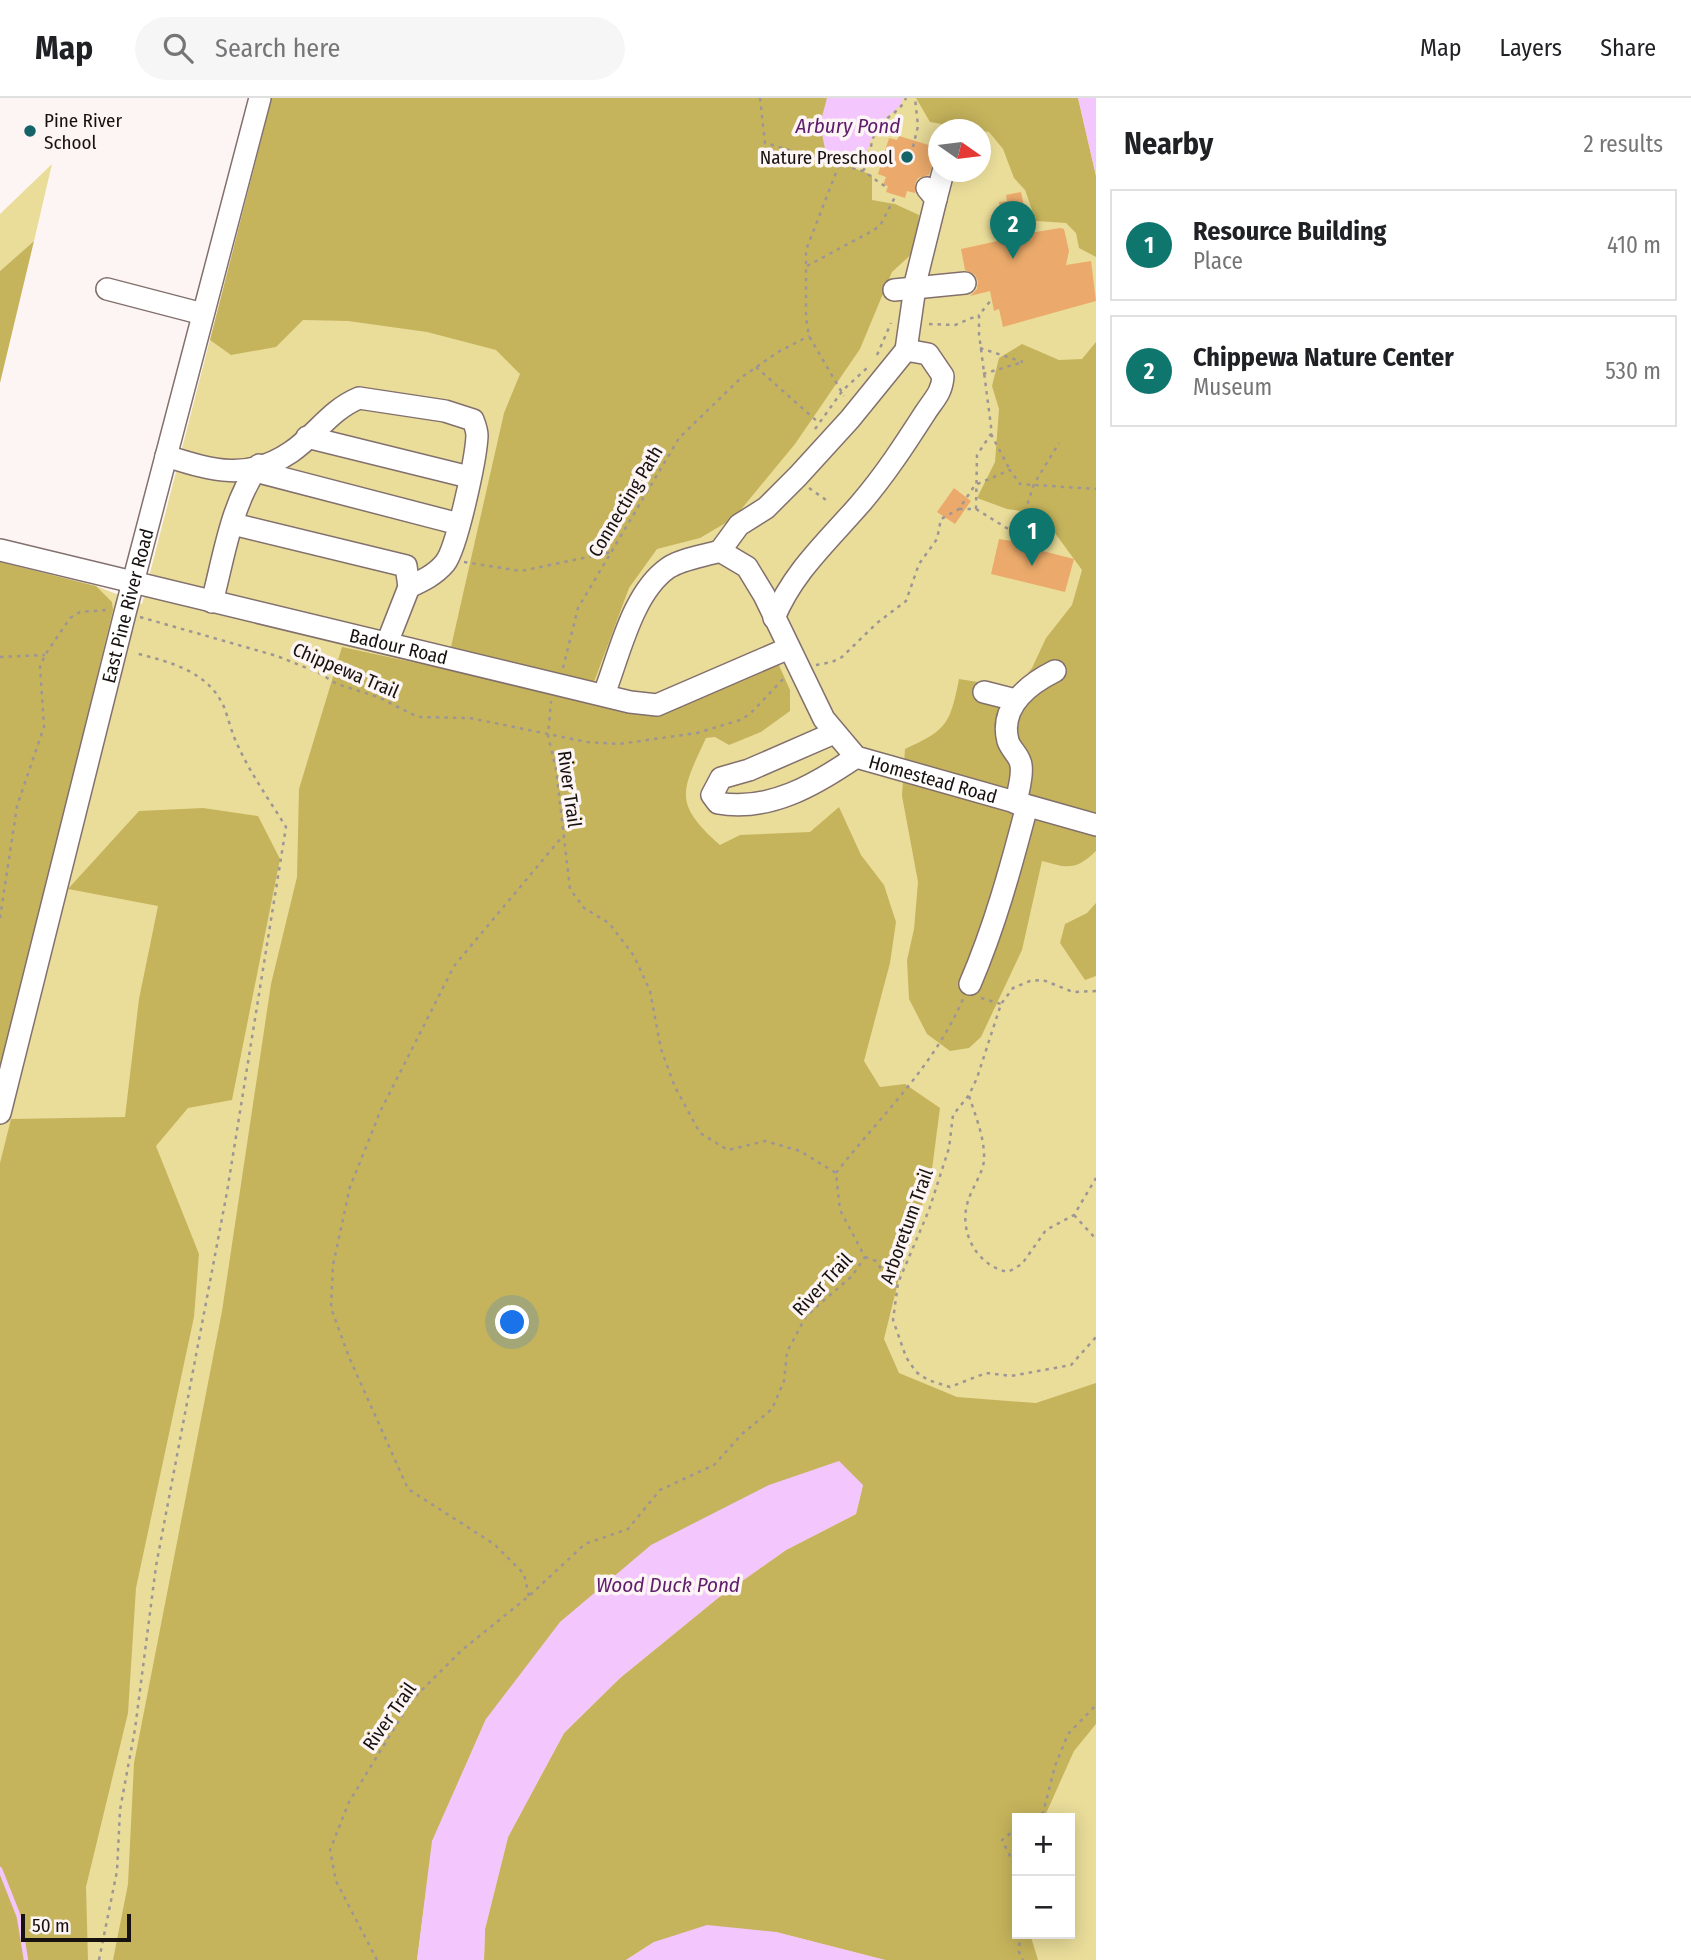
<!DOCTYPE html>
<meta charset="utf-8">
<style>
body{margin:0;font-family:"Fira Sans Condensed",sans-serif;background:#f6f6f6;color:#202124}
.controls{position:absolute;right:21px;bottom:21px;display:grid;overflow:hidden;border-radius:0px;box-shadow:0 4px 18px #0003}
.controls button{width:63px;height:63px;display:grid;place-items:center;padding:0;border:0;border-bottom:2px solid #e0e0e0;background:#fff;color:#202124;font:35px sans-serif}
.compass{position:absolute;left:928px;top:21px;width:63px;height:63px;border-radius:50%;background:#fff;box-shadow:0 4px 18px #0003;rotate:104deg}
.scale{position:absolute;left:21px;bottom:18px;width:110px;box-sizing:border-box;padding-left:7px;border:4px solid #171110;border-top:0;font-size:19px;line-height:24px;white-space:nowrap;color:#171110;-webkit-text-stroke:5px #fdf5f3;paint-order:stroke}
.you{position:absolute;left:513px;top:1225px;width:24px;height:24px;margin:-18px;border:5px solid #fff;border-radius:50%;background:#1a73e8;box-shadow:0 0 0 10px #1a73e833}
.badge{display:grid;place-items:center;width:46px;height:46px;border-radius:50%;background:#0f766e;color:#fff;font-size:23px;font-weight:700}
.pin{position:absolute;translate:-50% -58px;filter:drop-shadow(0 2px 4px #0008)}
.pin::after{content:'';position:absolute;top:37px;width:24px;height:21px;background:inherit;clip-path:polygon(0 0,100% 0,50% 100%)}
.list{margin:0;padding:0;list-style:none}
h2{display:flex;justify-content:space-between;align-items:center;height:91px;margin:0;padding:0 28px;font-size:30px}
h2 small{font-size:23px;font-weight:400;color:#757577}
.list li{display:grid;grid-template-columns:46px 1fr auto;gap:21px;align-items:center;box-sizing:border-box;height:112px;margin:0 14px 14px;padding:0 14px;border:2px solid #e0e0e0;border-radius:0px}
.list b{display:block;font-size:26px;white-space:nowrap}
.list p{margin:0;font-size:23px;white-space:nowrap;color:#757577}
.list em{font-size:23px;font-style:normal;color:#757577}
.icon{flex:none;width:38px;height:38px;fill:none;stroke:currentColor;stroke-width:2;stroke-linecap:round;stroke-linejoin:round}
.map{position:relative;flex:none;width:1096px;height:1862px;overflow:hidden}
header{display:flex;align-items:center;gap:42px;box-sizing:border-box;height:98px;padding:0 35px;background:#fff;border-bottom:2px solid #e0e0e0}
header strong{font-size:33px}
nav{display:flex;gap:38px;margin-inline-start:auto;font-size:24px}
.search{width:490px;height:63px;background:#f6f6f6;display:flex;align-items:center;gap:18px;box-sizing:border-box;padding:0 24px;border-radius:38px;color:#757577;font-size:26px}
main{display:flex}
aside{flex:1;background:#fff}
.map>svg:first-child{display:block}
</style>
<header>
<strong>Map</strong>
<div class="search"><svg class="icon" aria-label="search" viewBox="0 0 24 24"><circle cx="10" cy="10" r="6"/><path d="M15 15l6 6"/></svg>Search here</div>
<nav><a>Map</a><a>Layers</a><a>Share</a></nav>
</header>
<main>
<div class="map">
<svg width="1096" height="1862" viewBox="0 0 1096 1862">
<rect width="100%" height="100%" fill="#fdf5f3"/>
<path fill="#eadd9a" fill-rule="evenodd" d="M272,0H1096V1862H0V464L96,488L142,506ZM939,32H981V74H939ZM1017,1720H1070V1836H1017Z
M52,66L34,143L0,173V116Z"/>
<path fill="#c6b45c" d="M272,0H827L825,51L846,67L872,77V102L895,106L919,117L915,153L892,174L860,251L795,346L734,420L700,440L657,451L629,490L594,584L451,549L504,315L520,276L496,252L427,234L348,223L303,222L276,249L231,257L210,242Z
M916,0H1078L1096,78V159L1079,150L1076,135L1066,125L1036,123L1025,92L1014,80L1003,51L989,34L930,24Z
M34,143L0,285V173Z
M1096,244V753C1075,773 1068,770 1042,763L1022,852L981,939L969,950L950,953L927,936L909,901L907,862L914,831L918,784L902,698L905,651C947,632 950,626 959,581L1016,590L1032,570L1046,540L1072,507L1082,472L1041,416L1007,411L977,400L995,364L999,311L992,288L999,260L1022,246L1059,262L1082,261Z
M0,464L96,488L112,504L113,512L0,978Z
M342,549L519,587L661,597L778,565L790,592V613L761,634L729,647L715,639L706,640C681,694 673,705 720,747L740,737L810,734L839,709L861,757L884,787L896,824L890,865L864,963L880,989L905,986L940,1010L931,1079L900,1176L884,1241L899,1275L957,1299L1036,1305L1096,1285V1626L1074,1653L1044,1720H1017V1836H1030L1038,1862H885L776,1834L654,1844L626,1862H484L485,1831L508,1739L564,1635L620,1580L718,1500L786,1452L856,1416L863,1387L486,1621L433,1743L417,1862H113L128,1786L134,1665L222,1213L271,886L297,779L299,691Z
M203,710L258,718L280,761L232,1002L188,1010L156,1048L199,1156L194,1219L136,1490L128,1615L86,1789L88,1862H0V1065L11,1021L125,1019L139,901L158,808L68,791L139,713Z
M1096,805V878L1085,882L1060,845L1065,826L1087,815Z"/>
<path fill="#f3c6fd" d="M827,0H903L900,8L875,29L862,70L846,67L825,51L820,26Z
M1078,0H1096V78Z
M839,1363L863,1387L856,1416L786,1452L718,1500L620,1580L564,1635L508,1739L485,1831L484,1862H417L432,1743L486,1621L560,1524L651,1447L769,1387Z
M707,1827L776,1834L885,1862H626L654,1844Z"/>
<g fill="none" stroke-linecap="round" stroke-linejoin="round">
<path stroke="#f3c6fd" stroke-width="4.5" d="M0,1771L19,1819L26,1862"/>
</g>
<path fill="#ebaa6b" d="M899,38L932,48L930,52L937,54L929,77L918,80L915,86V95L907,93L905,100L886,94L888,88L883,87L886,79L878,76L889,40L897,42Z
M1021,94L1030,135L1060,130L1064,131L1069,153L1066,167L1091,163L1096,203L1003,229L999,211L994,213L990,193L970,198L977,191L978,183L975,177L965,172L961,151L1007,141L999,104L1007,103L1006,97Z
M954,390L971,403L955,426L937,414Z
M999,441L1032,446L1031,450L1074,461L1065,494L991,476Z"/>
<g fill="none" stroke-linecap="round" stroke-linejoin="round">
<g stroke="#82706d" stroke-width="24">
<g id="minor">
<path d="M936,101L943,74"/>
<path d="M107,191L203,216"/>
<path d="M894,192L965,185"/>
<path d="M906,252L916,182L936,101L927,90"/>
<path d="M307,339L469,379"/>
<path d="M166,358C211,372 247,384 291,354C316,337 330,312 359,300L445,313L473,322C475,327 477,332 477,338C476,360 457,450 445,465C435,477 422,483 409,489L387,545"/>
<path d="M255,373L459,426"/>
<path d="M233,426L406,468L409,489"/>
<path id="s1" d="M0,452L630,604L657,607L789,550"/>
<path d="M720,453L739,427L766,410L798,378L850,321L906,252L928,256L943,278C942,295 934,301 925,315C905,346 885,377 860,406C827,444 793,474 774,520"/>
<path d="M212,504C224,459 231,406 259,367"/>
<path d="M984,594L1016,602"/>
<path id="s2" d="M604,596C619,558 632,495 668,470C681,461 704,458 720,453L747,469L764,497L824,621L856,659L1096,727"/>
<path d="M834,635L749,672L721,680L712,697L718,705C769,714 815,687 856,659"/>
<path d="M1016,705C1018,692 1023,679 1021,667C1020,658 1011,652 1008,643C999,609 1029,586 1055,573"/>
<path d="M970,886C995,828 1011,769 1027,708"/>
<path id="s3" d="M0,1015L125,515L260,0"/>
</g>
</g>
<path stroke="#9e9695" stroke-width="2.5" stroke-dasharray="3.5 5" stroke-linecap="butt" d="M760,0L765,45L863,73L886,89
M913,49L918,28L915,0
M839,67L806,152V220L809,238L844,298
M863,73C871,61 870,40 878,29C887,18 900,14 906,0
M807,168L874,132L881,126L896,97
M929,226L955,227L979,217
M980,250L1023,264
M877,257L891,225
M756,269L819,325
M983,276L1023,264
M815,331L843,292L867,270
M991,336L1010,372
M809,390L829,404
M959,411H976L1013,434V444
M976,411L977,357L991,336V328L979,236V217L992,201
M1013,434L1019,432L1034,386L1059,345
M464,464L521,473L612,454
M140,519L277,558L319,575L337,586L378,599L418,619L470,620L587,644L619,646L697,635L740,622L750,616L785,579
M0,559L45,557
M816,567L832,564L842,559L877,525L906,503L919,466L937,441L941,421L959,411L975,387L1010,372L1020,386L1096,391
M563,570L578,510L679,340L742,279L778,254L809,238
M0,820L17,708L44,629L40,569L45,557L70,520L80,514L107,512
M1096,893L1073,894L1043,882L1030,883L1013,890L1001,906L977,980L969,997L953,1017L949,1050L929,1112L898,1185L893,1222L906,1259L916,1274L928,1282L950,1289L986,1275L1011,1278L1071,1267L1096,1239
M981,900L1001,906
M969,998C976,1019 985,1041 984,1062C983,1075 972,1090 968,1103C958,1134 977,1168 1008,1174L1022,1166L1046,1132L1074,1117L1096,1080
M836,1075C881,1017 933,970 963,901
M1074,1117L1096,1141
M865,1159L876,1163L885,1177L897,1184
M529,1498L524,1476L494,1446L408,1391L349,1259L331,1210L333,1167L350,1089L380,1014L454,868L562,739
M1034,1720L1043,1715L1055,1668L1068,1636L1096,1607
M1017,1730L1002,1742L1017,1772
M1020,1836L1019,1854L1023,1862
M99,1862L117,1773L120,1712L135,1631L156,1468L227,1094L286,729C270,703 252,678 239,650C232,637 229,622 224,609C208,573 170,564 135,555
M377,1862L336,1783L330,1752L349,1704L411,1603L462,1552L529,1498L585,1446L628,1431L660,1392L714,1367L742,1336L772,1311L784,1283L787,1254L806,1218L852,1178L865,1159L840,1112L836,1075L800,1053L765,1043L728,1052L700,1035L675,989L661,951L650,893L634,858L609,825L584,810L570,791L556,671L548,638L551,603"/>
<use href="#minor" stroke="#fff" stroke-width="21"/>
</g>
<g fill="#146369" stroke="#fdf5f3" stroke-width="2.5">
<circle cx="30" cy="33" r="7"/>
<circle cx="907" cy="59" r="7"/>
</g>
<g text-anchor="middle" stroke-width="7" stroke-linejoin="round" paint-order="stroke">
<g font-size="19" fill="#171110" stroke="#fdf5f3" text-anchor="start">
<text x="44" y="29">Pine River<tspan x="44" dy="22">School</tspan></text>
<text x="893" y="66" text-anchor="end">Nature Preschool</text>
</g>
<g font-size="19" fill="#171110" stroke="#fdf5f3">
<text transform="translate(625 403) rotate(-59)" y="7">Connecting Path</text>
<text dy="7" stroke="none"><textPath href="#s3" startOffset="523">East Pine River Road</textPath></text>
<text dy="7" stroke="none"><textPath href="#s1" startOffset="410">Badour Road</textPath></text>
<text transform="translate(346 572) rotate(23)" y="7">Chippewa Trail</text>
<text dy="7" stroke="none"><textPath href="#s2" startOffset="530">Homestead Road</textPath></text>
<text transform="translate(570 691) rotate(82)" y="7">River Trail</text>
<text transform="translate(906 1128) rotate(-70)" y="7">Arboretum Trail</text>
<text transform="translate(822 1186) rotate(-47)" y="7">River Trail</text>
<text transform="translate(389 1618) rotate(-55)" y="7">River Trail</text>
</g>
<g font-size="21" font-style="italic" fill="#5f1d6d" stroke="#fdf5f3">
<text x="848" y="35">Arbury Pond</text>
<text x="668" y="1494">Wood Duck Pond</text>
</g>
</g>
</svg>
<div class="controls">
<button>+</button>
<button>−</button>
</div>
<svg class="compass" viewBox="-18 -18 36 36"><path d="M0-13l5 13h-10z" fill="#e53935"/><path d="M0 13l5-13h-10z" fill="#757577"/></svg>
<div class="scale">50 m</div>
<div class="you"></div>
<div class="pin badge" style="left:1032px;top:468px">1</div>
<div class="pin badge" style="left:1013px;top:161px">2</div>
</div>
<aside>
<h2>Nearby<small>2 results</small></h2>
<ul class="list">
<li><span class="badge">1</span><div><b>Resource Building</b><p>Place</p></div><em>410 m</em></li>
<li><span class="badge">2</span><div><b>Chippewa Nature Center</b><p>Museum</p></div><em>530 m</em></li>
</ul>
</aside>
</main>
